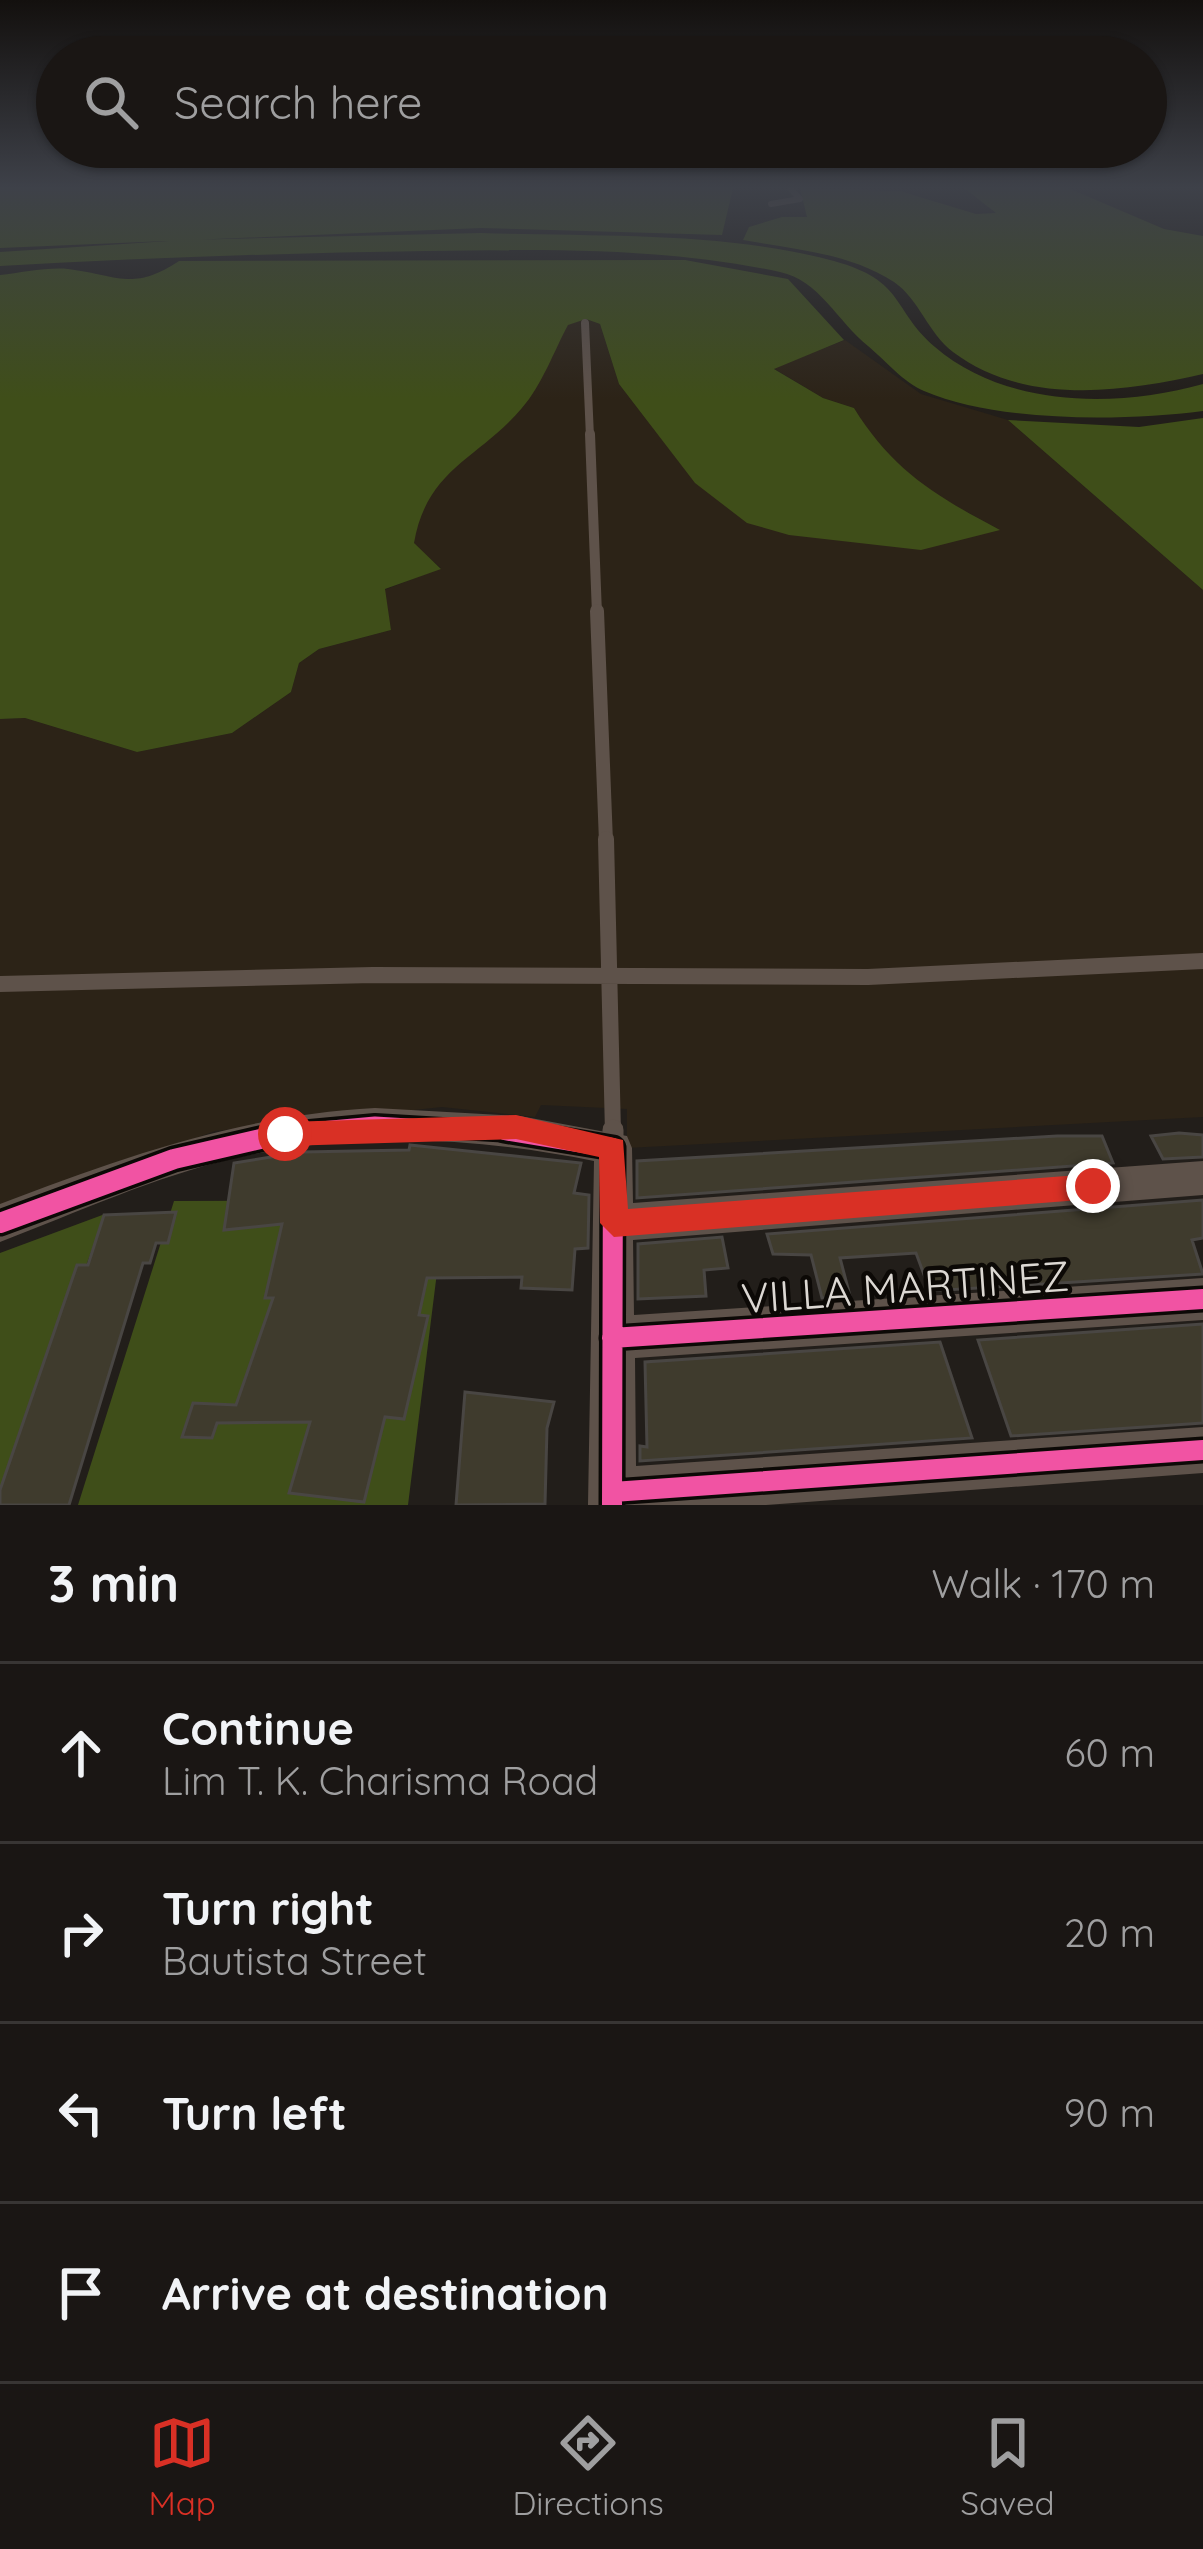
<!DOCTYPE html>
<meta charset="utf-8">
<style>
body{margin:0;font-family:Quicksand,sans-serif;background:#231f1d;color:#f1f3f6}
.stop{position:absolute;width:36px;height:36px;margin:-27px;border:9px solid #d93025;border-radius:50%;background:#fff}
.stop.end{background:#d93025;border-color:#fff;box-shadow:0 3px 12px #0008}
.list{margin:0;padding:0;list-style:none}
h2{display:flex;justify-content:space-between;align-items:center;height:156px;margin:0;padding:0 48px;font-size:51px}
h2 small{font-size:39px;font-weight:400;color:#9f9fa0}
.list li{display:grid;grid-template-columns:78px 1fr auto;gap:36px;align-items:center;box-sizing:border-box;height:180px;padding:0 48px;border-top:3px solid #383534}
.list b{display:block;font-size:45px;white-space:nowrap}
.list p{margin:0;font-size:39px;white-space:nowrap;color:#9f9fa0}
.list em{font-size:39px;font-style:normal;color:#9f9fa0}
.icon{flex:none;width:66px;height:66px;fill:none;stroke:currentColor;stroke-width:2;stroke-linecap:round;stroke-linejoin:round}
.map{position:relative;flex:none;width:1203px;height:1505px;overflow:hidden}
.search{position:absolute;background:#1a1614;box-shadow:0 3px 9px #0004;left:36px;right:36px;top:36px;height:132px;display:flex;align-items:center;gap:30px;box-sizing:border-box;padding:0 42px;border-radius:66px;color:#9f9fa0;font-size:45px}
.sheet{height:876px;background:#1a1614}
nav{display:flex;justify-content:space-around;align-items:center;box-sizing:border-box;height:168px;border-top:3px solid #383534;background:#1a1614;font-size:33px;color:#9f9fa0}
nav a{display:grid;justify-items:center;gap:6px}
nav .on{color:#d93025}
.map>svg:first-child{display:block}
</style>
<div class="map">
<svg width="1203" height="1505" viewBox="0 0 1203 1505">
<rect width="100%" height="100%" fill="#221e1a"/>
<path fill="#2c2317" d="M586,319L600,324L619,384L695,482L998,529L930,492L879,448L854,408L823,398L773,368L845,340L921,394L1008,420L1203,590V1117L627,1148V1109L541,1105L535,1117L442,1107L215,1131L0,1210V719L25,718L137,752L232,733L291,692L299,663L319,649L391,630L384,590L441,568L413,544L419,510L457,461L523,407L568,324Z"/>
<path fill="#3f4e19" d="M0,188H733L722,235L481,228L0,248Z
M800,188L900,191L976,214L996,213L964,188H1068L1164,229L1203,236V374C1121,393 1023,405 953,352C928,333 919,299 894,282C849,253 794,249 743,240L749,227L782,217H807Z
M481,233C598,237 722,231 834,261C906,281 891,309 935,347C1006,408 1117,408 1203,384V411C1124,421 999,423 924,391C904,383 885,360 868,346C838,322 819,280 780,272C663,247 545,249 427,251C284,253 142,258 0,266V252L184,240Z
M685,260L788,279L844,340L774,369L823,398L854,408C893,471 936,496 1000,530L921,550L789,535L747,523L695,483L619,384L600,324L586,319L568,325C554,351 542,385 522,408C479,459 427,468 414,543L441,569L385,589L391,630L319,649L299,663L291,692L232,733L137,752L25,718L0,719V275C21,273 47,267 68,269C118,275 132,292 179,261Z
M1203,418V590L1008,420L1139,427Z
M446,1200L408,1505H78L174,1201Z
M105,1214L0,1500V1253Z"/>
<path fill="#3f3b2d" stroke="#494643" stroke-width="3" d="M1179,1133L1203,1135V1157L1163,1159L1151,1136Z
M1057,1136H1102L1113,1163L637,1198V1161Z
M410,1145L581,1163L574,1193L589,1195L588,1248L575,1249L572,1290L521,1288L522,1277L427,1278L419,1315L428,1316L404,1419L385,1417L364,1502L289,1493L310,1422L217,1423L212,1438L182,1437L193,1403L236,1405L273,1298H265L282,1224L224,1230L234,1163L302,1152L409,1150Z
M1203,1200V1238L1192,1240L1203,1274L930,1291L916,1253L840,1258L850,1296L822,1298L811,1255L773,1254L767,1234Z
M176,1212L168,1243H156L150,1263H143L69,1505H0V1490L77,1265H88L104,1215Z
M722,1237L728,1268L704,1270L706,1296L638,1299V1244Z
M1203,1324V1423L1011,1436L978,1340Z
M940,1342L972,1438L640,1461V1446L647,1447L645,1362Z
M465,1392L554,1402L547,1428L545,1504L456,1505Z"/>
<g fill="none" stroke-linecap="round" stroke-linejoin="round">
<path stroke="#5e524a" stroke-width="6" d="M771,204L800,199L790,188"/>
<path stroke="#5e524a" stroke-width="8" d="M585,323L590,437"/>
<path stroke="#5e524a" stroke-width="10" d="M590,434L597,614"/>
<path stroke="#5e524a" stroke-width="14" d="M597,611L606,842"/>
<path stroke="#5e524a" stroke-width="16" d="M606,839L613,1133
M0,984L373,975L868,977L1203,961"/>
<path stroke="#5e524a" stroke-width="21" d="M613,1130V1148"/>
<path fill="#5e524a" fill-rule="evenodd" d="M375,1108L520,1116L627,1136L632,1148L633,1203L1203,1161V1195L633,1240L634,1315L1203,1278V1320L635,1358L636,1466L1203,1427V1473L766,1505H588L594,1161C476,1137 353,1131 235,1158C154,1177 78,1212 0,1242V1204C123,1157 242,1115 375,1108Z"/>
<g stroke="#0c0906" stroke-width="22">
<path id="cycleway-far1" d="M277,1133L375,1124L528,1133"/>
</g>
<g stroke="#0c0906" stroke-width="27">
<path id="cycleway" d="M504,1130L613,1148L612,1505
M0,1223L174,1159L299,1130
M612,1338L1203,1299
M613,1492L1203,1450"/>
</g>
<use href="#cycleway-far1" stroke="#f153a3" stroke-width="15"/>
<use href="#cycleway" stroke="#f153a3" stroke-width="20"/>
</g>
<linearGradient id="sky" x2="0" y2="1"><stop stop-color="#13100e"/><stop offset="0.47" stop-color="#3e4149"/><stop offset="1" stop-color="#3e4149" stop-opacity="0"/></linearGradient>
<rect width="1203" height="399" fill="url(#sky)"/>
<path fill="#d93025" d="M516,1115L623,1140L628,1209L1093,1174L1107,1186L1093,1199L614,1237L600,1223L599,1157L516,1139L285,1146L271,1134L285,1122Z"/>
<g text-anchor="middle" stroke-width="9" stroke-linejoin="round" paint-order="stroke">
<g font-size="42" fill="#dcd8d3" stroke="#0c0906">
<text transform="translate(905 1287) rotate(-4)" y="15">VILLA MARTINEZ</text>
</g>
</g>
</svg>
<div class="stop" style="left:285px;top:1134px"></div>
<div class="stop end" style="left:1093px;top:1186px"></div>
<div class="search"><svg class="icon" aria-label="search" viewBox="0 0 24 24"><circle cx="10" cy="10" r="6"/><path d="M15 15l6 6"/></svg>Search here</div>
</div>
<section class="sheet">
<h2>3 min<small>Walk · 170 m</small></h2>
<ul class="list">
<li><svg class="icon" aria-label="ahead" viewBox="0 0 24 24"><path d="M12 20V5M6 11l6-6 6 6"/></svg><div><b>Continue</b><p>Lim T. K. Charisma Road</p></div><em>60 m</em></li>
<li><svg class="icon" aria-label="right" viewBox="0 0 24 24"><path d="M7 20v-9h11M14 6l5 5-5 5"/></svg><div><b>Turn right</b><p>Bautista Street</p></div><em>20 m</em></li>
<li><svg class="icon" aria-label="left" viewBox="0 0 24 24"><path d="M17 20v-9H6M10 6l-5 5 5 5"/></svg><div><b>Turn left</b></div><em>90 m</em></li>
<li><svg class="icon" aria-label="arrive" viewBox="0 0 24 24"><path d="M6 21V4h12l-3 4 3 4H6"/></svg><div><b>Arrive at destination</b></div></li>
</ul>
</section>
<nav>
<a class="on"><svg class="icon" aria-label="map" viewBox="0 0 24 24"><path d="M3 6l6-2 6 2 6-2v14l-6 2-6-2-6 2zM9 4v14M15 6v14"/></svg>Map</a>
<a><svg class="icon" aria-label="directions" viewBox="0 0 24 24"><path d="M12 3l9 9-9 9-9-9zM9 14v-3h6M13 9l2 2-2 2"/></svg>Directions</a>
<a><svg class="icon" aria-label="saved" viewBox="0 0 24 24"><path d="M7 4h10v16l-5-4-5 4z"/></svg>Saved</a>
</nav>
